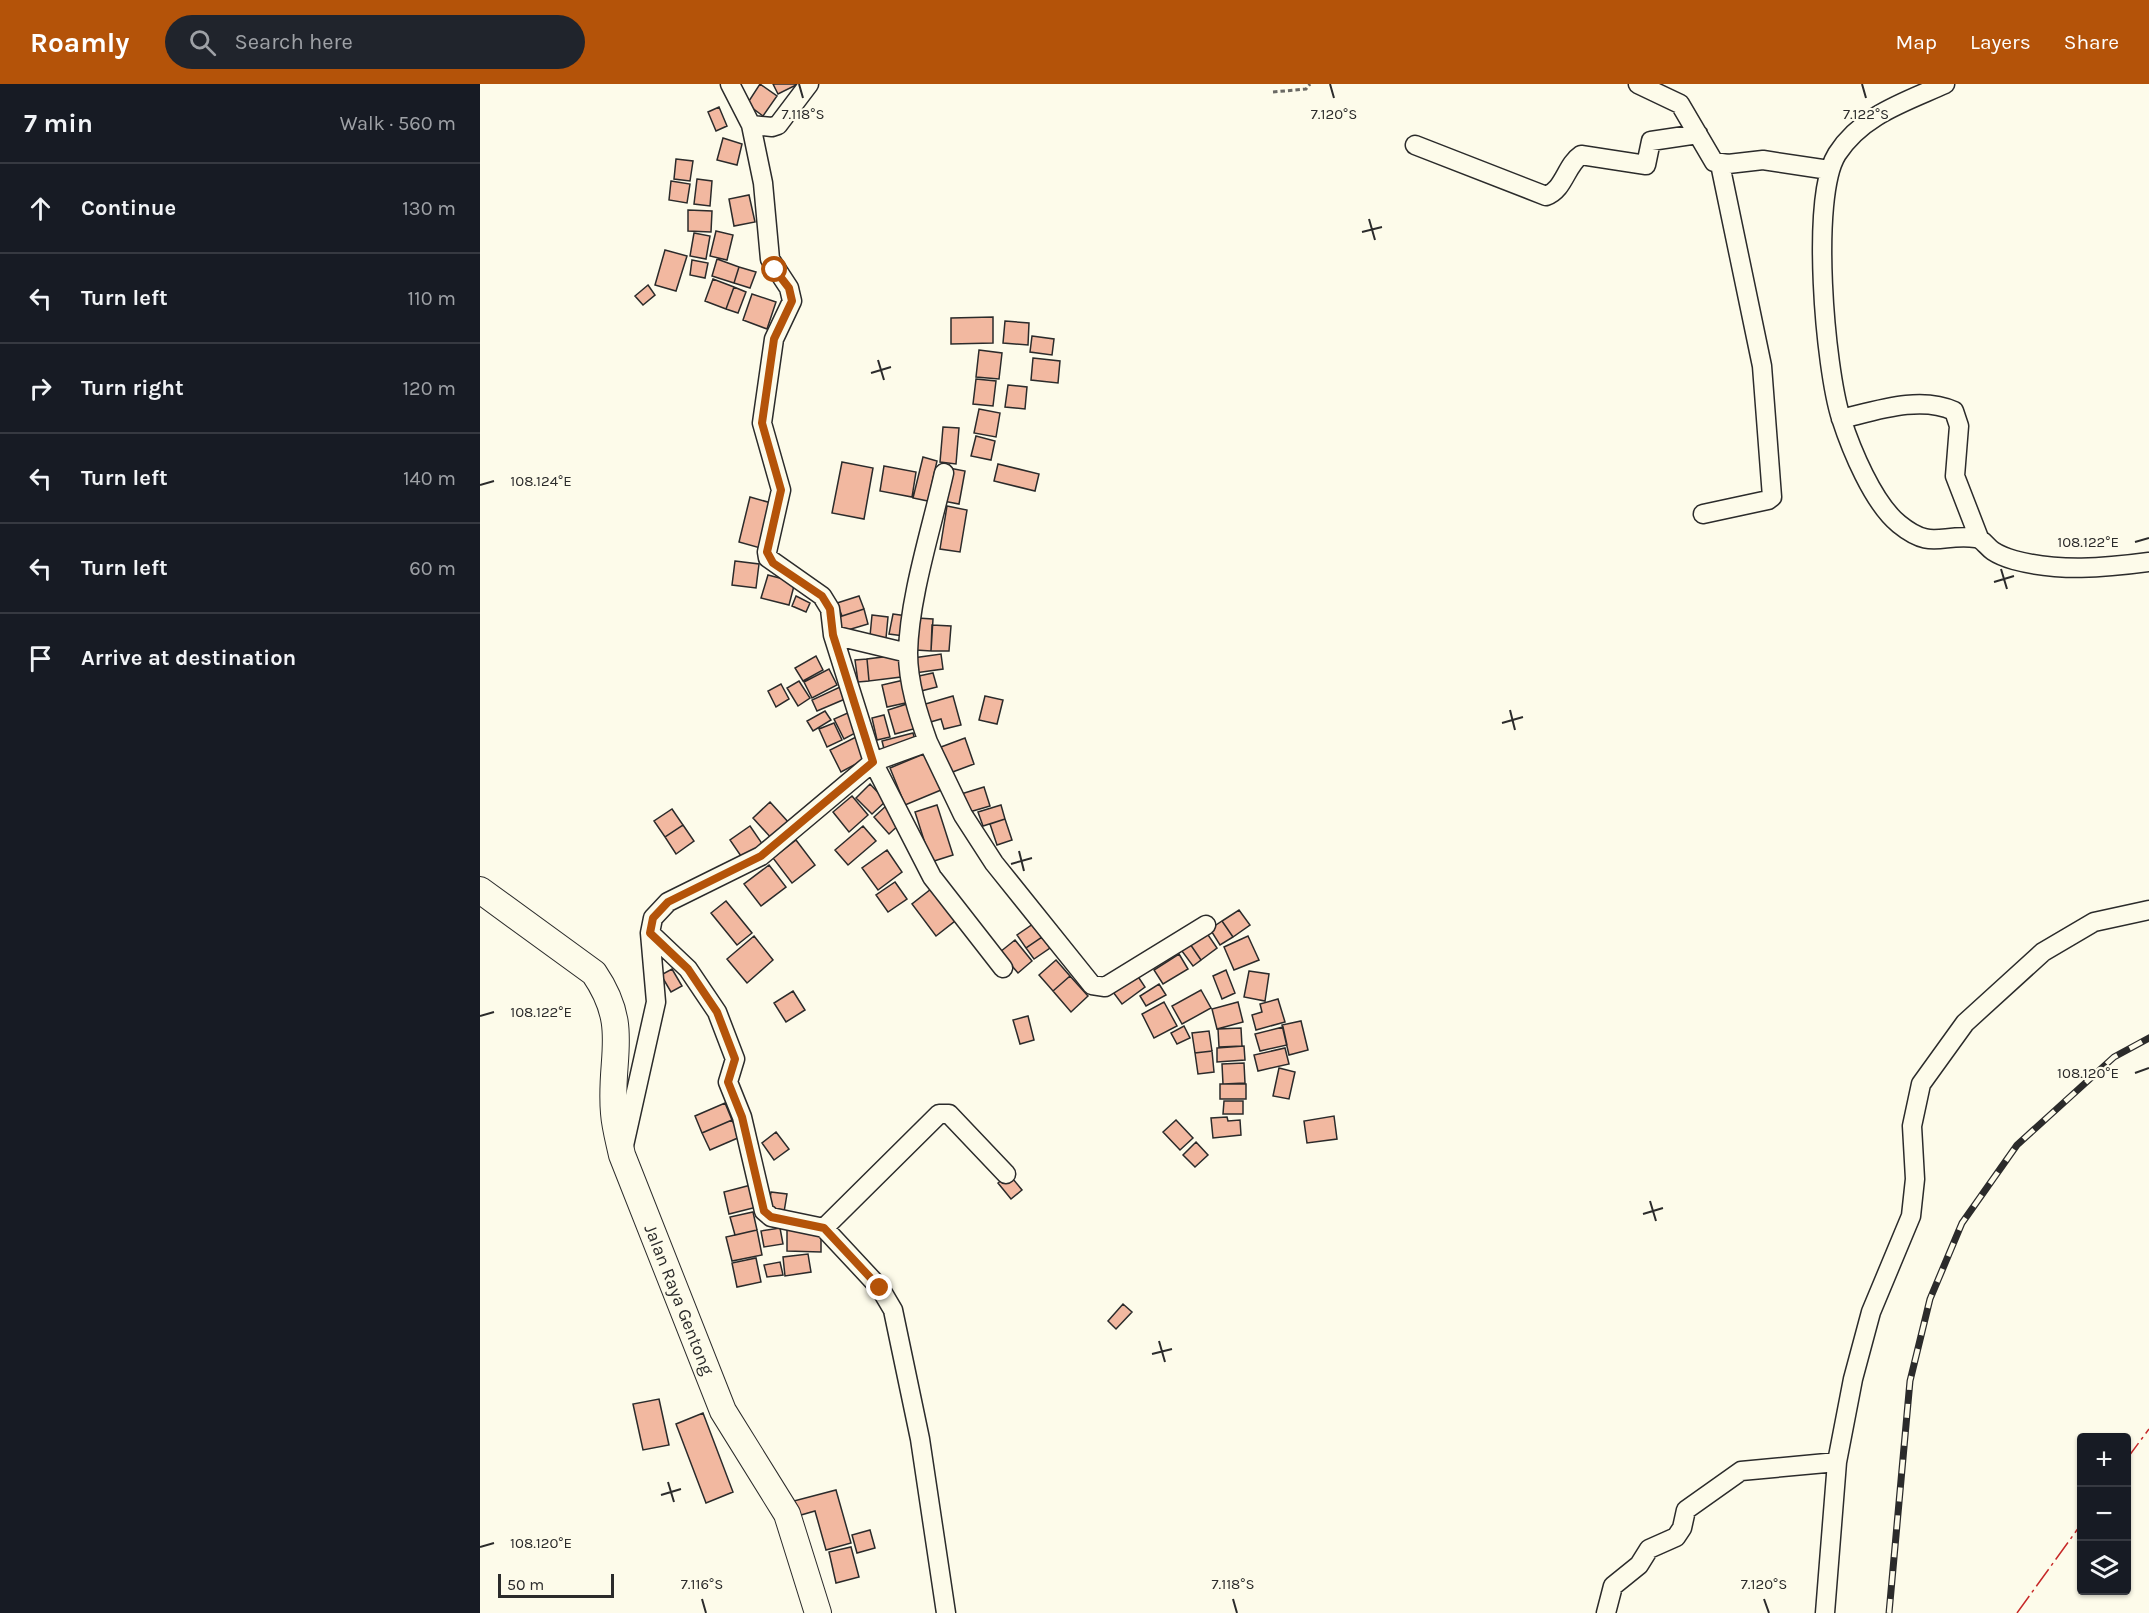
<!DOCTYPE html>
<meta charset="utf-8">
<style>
body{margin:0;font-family:Karla,sans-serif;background:#20242c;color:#f1f3f6}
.controls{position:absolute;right:18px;bottom:18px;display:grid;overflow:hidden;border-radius:6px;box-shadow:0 2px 4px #0004}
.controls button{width:54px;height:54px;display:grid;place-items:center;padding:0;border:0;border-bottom:2px solid #363941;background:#171b24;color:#f1f3f6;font:30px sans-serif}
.scale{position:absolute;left:18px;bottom:15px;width:116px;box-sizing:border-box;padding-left:6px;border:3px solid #2b2b2b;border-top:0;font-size:16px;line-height:21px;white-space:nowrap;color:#2b2b2b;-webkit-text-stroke:4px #fdfbea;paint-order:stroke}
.stop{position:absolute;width:18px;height:18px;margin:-14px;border:4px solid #b45309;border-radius:50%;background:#fff}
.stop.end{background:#b45309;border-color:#fff;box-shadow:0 2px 6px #0008}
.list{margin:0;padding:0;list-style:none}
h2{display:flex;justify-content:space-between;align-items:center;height:78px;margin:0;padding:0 24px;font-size:26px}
h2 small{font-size:20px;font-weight:400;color:#9ea1a6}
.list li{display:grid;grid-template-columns:39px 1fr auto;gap:18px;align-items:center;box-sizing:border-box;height:90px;padding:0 24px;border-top:2px solid #363941}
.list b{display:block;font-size:22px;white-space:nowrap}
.list em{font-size:20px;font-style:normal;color:#9ea1a6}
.icon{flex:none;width:33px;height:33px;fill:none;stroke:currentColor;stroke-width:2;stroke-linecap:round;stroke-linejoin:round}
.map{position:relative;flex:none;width:1669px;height:1529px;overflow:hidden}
header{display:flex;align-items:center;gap:36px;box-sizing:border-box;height:84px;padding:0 30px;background:#b45309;color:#fff}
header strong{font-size:28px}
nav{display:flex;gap:33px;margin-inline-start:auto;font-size:21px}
.search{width:420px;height:54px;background:#20242c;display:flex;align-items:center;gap:15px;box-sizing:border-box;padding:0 21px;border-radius:33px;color:#9ea1a6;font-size:22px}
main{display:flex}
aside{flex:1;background:#171b24}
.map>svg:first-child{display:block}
</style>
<header>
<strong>Roamly</strong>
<div class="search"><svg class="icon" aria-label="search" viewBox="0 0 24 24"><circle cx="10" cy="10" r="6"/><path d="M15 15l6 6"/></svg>Search here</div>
<nav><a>Map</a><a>Layers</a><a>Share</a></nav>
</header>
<main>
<aside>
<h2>7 min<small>Walk · 560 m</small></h2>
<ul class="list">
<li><svg class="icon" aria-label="ahead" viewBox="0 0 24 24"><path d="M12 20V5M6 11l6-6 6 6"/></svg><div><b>Continue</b></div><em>130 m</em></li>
<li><svg class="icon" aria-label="left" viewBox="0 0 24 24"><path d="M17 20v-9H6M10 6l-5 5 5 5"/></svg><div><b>Turn left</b></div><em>110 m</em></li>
<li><svg class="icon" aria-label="right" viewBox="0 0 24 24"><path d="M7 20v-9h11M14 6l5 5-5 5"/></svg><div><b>Turn right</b></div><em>120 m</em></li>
<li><svg class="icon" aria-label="left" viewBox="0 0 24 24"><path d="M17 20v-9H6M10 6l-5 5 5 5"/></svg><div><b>Turn left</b></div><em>140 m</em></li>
<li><svg class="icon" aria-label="left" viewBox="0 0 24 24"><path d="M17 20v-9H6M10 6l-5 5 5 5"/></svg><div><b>Turn left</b></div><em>60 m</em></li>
<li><svg class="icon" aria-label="arrive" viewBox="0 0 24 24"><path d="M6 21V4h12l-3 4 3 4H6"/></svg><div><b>Arrive at destination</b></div></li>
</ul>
</aside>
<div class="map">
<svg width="1669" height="1529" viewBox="0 0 1669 1529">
<rect width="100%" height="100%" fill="#fdfbea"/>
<path fill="#f2b8a0" stroke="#2b2b2b" stroke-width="1.5" d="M280,0L297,12L283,32L267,20Z
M293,0H318L298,10Z
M239,23L247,42L236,47L228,28Z
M243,54L262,60L257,81L237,76Z
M196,75L213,77L210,97L194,95Z
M217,95L232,97L230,122L214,120Z
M191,97L210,100L207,119L189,116Z
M269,111L275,138L254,142L249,115Z
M208,126L232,127L231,148L208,147Z
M236,147L253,151L247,176L230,172Z
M214,149L230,152L226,175L210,172Z
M185,166L207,172L196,207L175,201Z
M237,175L259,183L254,199L232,192Z
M212,176L228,179L225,194L210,191Z
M259,183L276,188L270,204L254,199Z
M233,195L254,203L246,225L225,217Z
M168,201L175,211L163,221L155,212Z
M254,203L266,208L258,229L246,225Z
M272,210L296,218L287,245L263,236Z
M513,233V259L471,260V234Z
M525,237L549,239L548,261L523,259Z
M552,252L574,255L572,271L550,268Z
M499,266L522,269L519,295L496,293Z
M553,274L580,277L578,299L551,296Z
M496,295L516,297L513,322L493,320Z
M528,301L547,303L545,325L525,323Z
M499,325L520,329L516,353L494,349Z
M463,343L479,344L476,380L460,378Z
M496,352L515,357L511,376L491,372Z
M443,373L457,377L448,417L433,414Z
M362,378L393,384L384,435L352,429Z
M518,380L559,390L555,407L514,397Z
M404,382L436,388L432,413L400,407Z
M469,384L485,387L479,420L463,417Z
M270,413L295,420L284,465L259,458Z
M467,422L487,426L480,468L460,465Z
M255,477L279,480L276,504L252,501Z
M288,491L315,498L309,521L281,514Z
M316,512L330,519L326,528L312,522Z
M379,512L384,525L362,532L357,519Z
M384,525L388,540L361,548L356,534Z
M413,530L427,532L424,552L409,550Z
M392,531L408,533L406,554L390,552Z
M437,534L453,535L451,567L436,566Z
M452,541L471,542L469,567H451Z
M461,570L463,585L435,589L433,574Z
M419,571L421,593L389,597L387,575Z
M336,572L343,586L323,597L315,584Z
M387,575L389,597L378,598L375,576Z
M349,585L357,601L332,614L324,598Z
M453,589L457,603L437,608L434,593Z
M424,596L430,618L407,623L402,601Z
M319,597L330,614L318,622L307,604Z
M301,600L309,615L296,623L288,607Z
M360,603L365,615L337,627L332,616Z
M473,612L481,641L464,645L461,635L447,639L442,621Z
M505,612L523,616L517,640L499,636Z
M430,619L437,644L415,650L408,626Z
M345,627L351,636L333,647L327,637Z
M370,628L379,647L364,655L354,635Z
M404,631L410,653L397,656L392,634Z
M354,639L362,656L347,663L339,645Z
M433,649L436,660L405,669L402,657Z
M376,653L387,674L361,688L350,666Z
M485,654L494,680L470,689L461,663Z
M446,669L461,706L425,721L410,684Z
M390,700L406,717L392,730L376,714Z
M504,703L510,722L486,729L481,710Z
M372,712L388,731L369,748L353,728Z
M290,718L310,740L293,756L273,734Z
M407,721L422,738L409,750L394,733Z
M457,721L473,771L451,778L435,728Z
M521,721L525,735L503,742L498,728Z
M192,725L203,741L185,753L174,737Z
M525,735L532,756L517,761L510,740Z
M203,741L214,757L196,770L185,753Z
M270,742L285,764L265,778L250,756Z
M383,742L396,757L368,781L355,766Z
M316,756L335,781L312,799L293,774Z
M407,766L422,788L398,806L382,784Z
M289,781L306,803L281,822L264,800Z
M415,798L427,815L408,828L396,811Z
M451,805L475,837L456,852L432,820Z
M246,817L272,849L257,861L231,829Z
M759,826L770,841L753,853L742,837Z
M742,837L753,853L740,861L730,845Z
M553,840L562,853L546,864L537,851Z
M724,845L737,864L721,876L708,857Z
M274,852L293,876L267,899L247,875Z
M768,852L779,876L754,886L744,863Z
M562,853L570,864L554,875L546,864Z
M535,856L552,877L538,889L520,868Z
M708,857L721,876L713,882L699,863Z
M699,870L708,885L683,900L674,886Z
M576,876L590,892L573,907L559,891Z
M192,885L202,902L191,908L181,891Z
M746,886L755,909L742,915L733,892Z
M769,887L789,890L785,917L764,913Z
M657,891L665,903L642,920L633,908Z
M590,892L608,912L591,928L573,907Z
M679,900L686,911L666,922L660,912Z
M721,906L731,924L702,940L692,922Z
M313,907L325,926L306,938L294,919Z
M798,915L805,938L776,946L772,931L782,928L780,920Z
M684,918L697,942L674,954L662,930Z
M758,918L763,938L737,945L732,925Z
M548,932L554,956L540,960L533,936Z
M821,937L828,966L809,971L802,941Z
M704,942L710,954L697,960L691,949Z
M803,943L807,961L780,967L775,950Z
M761,944L762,962L739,963L738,945Z
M729,947L732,967L715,969L712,949Z
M764,962L765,976L737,978V964Z
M805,964L809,980L778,987L774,971Z
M732,967L734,988L718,990L715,969Z
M764,979L765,999L743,1000L742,980Z
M799,984L815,988L809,1015L793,1012Z
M740,1000H766V1015H740Z
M744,1017H763V1030H743Z
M245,1019L252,1036L222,1049L215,1032Z
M854,1032L857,1055L827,1059L824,1037Z
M747,1033L748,1037L760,1036L761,1051L733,1054L731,1034Z
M252,1036L260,1053L230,1066L222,1049Z
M696,1036L713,1054L700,1066L683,1048Z
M296,1048L309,1065L294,1076L282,1059Z
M716,1058L728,1071L715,1083L703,1071Z
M529,1090L542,1106L531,1115L518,1099Z
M271,1101L277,1123L249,1130L244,1108Z
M291,1108L307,1110L304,1128L288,1125Z
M273,1128L277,1146L255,1151L250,1133Z
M300,1144L303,1160L284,1163L281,1147Z
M277,1146L282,1171L252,1177L246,1153Z
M307,1146L341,1147V1168L307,1167Z
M328,1170L331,1188L305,1192L303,1173Z
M276,1174L281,1198L257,1203L252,1179Z
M300,1178L303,1191L287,1193L284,1181Z
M643,1220L652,1228L636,1245L628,1237Z
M179,1315L189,1361L163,1366L153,1320Z
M223,1329L253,1408L226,1419L196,1340Z
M356,1406L371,1459L346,1466L335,1427L314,1433L310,1418Z
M390,1446L395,1464L377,1469L372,1451Z
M371,1463L379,1493L356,1499L349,1468Z"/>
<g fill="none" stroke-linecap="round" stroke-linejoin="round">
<g stroke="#2b2b2b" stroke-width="21">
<path id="minor" d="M250,0L271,41L283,99L290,175L309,204L312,217L294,255L282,339L301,406L287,468L288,474L342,512L350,525L353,551L393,678L452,793L523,884
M1158,0L1200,20L1234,78L1248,80L1283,76L1349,86
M1465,0C1425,18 1382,31 1357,70C1330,113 1345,284 1361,334C1371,365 1393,419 1419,440C1452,467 1461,449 1496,454C1503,455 1507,463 1513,467C1519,471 1527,474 1534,476C1578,488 1625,484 1669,478
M271,41L292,43L298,41L329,0
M935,61L1066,112C1084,106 1086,81 1101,71L1166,81L1171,57L1218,50
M1361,335C1395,327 1440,311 1474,327L1479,342L1475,392L1499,454
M1223,430L1288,416L1292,413L1282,282L1240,80
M353,551L428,569
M448,658L483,731L514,779L612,901L625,903L726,841
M170,849L208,885L237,928L255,975L248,998L262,1033L284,1127L291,1133L344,1144L400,1204L413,1226L440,1355L466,1529
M143,1066L176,918L170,849L173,834L188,818L281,772L393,678L448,658C438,630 428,599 428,569C429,514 452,443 464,389
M344,1144L459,1030H469L526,1090
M1126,1529L1133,1502L1159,1481L1169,1465L1196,1453L1202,1444L1206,1426L1261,1387L1357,1378
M1345,1529L1357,1378L1373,1295L1391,1228L1431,1132L1435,1095L1432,1042L1441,1000L1485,939L1563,868L1614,838L1669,826"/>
</g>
<g stroke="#2b2b2b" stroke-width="28">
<g id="highway">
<path id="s1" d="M0,806L114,889C151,943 129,973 134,1029C135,1043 139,1057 142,1071L243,1327L307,1430L338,1529"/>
</g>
</g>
<path stroke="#6a6964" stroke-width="3" stroke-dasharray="4.5 3" stroke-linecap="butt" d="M793,8L826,5L830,0"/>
<use href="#minor" stroke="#fdfbea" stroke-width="18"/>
<use href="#highway" stroke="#fdfbea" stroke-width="26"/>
<g stroke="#2b2b2b" stroke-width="7">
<path id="rail" d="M1409,1529L1430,1297L1450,1215L1482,1139L1537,1061L1634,973L1669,954"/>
</g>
<use href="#rail" stroke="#fdfbea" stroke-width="4.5" stroke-dasharray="14" stroke-linecap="butt"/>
<path stroke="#c62828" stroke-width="1.5" stroke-dasharray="21 4.5 3 4.5" stroke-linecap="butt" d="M1646,1376L1669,1345
M1537,1529L1602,1439"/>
</g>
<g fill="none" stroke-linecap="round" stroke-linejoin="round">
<path stroke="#b45309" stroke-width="8" d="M295,186L309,204L312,217L294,255L282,339L301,406L287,468L293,479L342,512L350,525L353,551L393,678L281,772L188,818L173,834L170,849L208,885L237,928L255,975L248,998L262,1033L284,1127L291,1133L344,1144L400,1204"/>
</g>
<path fill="none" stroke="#2b2b2b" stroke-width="2" d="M319,0L323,14M850,0L854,14M1382,0L1386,14M889,135L895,156M882,148L902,143M398,276L404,296M391,289L411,283M0,401L14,397M1655,458L1669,454M1521,485L1527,505M1514,498L1534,492M1030,626L1035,646M1022,639L1043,633M539,767L544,787M531,780L552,774M0,932L14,928M1655,989L1669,984M1170,1117L1176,1137M1163,1130L1183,1124M679,1257L685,1278M672,1270L692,1265M188,1398L194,1418M181,1411L201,1405M0,1463L14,1459M222,1515L226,1529M753,1515L757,1529M1284,1515L1289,1529"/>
<g text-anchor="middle" stroke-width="4.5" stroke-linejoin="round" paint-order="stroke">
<g font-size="18" fill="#2b2b2b" stroke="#fdfbea">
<text dy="6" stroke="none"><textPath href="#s1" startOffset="484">Jalan Raya Gentong</textPath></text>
</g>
</g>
<g font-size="15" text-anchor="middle" fill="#2b2b2b" stroke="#fdfbea" stroke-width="4.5" stroke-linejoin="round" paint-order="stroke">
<text x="323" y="35">7.118°S</text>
<text x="854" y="35">7.120°S</text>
<text x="1386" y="35">7.122°S</text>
<text x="61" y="402">108.124°E</text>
<text x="1608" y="463">108.122°E</text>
<text x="61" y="933">108.122°E</text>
<text x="1608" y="994">108.120°E</text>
<text x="61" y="1464">108.120°E</text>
<text x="222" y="1505">7.116°S</text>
<text x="753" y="1505">7.118°S</text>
<text x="1284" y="1505">7.120°S</text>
</g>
</svg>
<div class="controls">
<button>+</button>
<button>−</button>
<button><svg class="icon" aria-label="layers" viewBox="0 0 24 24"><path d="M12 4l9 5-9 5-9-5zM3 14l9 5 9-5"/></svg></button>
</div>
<div class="scale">50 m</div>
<div class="stop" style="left:295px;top:186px"></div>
<div class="stop end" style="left:400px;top:1204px"></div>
</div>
</main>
